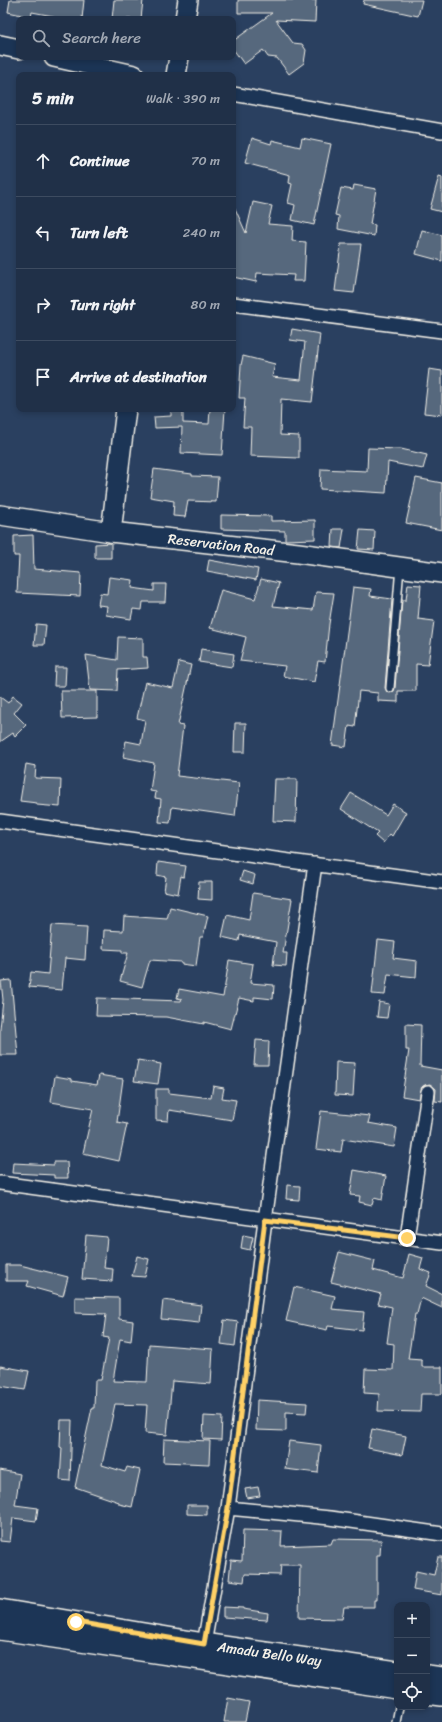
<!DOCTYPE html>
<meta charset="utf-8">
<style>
body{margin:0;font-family:Sriracha,sans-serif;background:#28384f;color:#f1f3f6}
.controls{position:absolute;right:12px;bottom:12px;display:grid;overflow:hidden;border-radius:8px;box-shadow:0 2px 6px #0003}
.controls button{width:36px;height:36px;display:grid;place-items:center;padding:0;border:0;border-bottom:1px solid #3d4b60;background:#203048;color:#f1f3f6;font:20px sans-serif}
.stop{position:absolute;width:12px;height:12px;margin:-9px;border:3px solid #ffd166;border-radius:50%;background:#fff}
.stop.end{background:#ffd166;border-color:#fff;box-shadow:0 1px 4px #0008}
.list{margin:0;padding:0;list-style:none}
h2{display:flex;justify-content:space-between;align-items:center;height:52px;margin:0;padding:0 16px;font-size:17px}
h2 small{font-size:13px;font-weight:400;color:#a2a9b4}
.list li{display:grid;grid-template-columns:26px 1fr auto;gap:12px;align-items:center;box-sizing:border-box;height:72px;padding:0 16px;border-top:1px solid #3d4b60}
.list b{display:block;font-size:15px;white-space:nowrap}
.list em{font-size:13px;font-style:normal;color:#a2a9b4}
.icon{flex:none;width:22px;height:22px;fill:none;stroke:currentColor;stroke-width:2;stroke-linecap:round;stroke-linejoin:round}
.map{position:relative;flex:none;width:442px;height:1722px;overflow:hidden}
.search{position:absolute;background:#203048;box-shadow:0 2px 6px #0003;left:16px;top:16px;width:220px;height:44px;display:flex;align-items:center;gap:10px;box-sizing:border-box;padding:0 14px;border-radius:8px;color:#a2a9b4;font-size:15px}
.panel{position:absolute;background:#203048;box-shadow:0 2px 6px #0003;left:16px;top:72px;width:220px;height:340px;border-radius:8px}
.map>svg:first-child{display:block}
</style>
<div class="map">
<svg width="442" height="1722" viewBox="0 0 442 1722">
<rect width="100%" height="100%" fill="#2a4060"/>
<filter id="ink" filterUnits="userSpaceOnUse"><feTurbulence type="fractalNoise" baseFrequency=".025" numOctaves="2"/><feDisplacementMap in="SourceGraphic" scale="8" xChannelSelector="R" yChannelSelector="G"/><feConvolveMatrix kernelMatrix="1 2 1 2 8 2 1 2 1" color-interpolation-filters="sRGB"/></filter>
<g filter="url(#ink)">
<path fill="#56677d" stroke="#f4f1e8" d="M10,0H84L82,19H52L53,16L32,12L31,17L8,12Z
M114,0H143L141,19H112Z
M238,0H316L315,22L276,20L293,43L302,44L306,50L304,63L289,74L277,58L268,57L263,50L244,64L233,49V41L272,13H238Z
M364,0H422L418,16L363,4Z
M252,138L271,144L272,140L300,147L302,138L331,144L314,225L292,220L295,205L288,203L292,184L289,183L290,175L245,163Z
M439,176L442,177V212L430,209Z
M354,185L376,189L370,224L375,225L374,236L338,229L339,216L335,215L341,188L353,190Z
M253,202L272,206L268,224L293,226L292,241L306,242L304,281H293L294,275L257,273L256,282L233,277V204L246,233Z
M422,230L442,235V261L416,254Z
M341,244H361L354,293L335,291Z
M292,329L320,334L312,402L281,399L280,435L299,436V458L250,456L251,427H243L245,398H239L241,365L243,356L275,364L272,377L301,380L305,342L290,340Z
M429,369L442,371V415L424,413Z
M171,409H183V423L209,424L210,409H225L222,455L181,453L182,427L155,428L154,417L171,416Z
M368,448L401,449L427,455L423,469L388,462L386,493L320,489L321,469L367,471Z
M154,469L192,474V476L218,477L216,502L188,501L185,517L173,516L174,501L150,497Z
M416,478L442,483V530L406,523Z
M221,515L271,516V521L315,520V539L285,540V531L221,529Z
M333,529H344L341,548L332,547Z
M360,530L375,531L374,550L358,549Z
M33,535L34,569L81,573L80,596L17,593L19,556H14V536Z
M111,543V558H95V544Z
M209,560L258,569L256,580L207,571Z
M109,577L133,580L132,588L154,591V584H166L165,602H143L142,610L133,609L131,619L106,615L107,606L98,605L100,593L107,594Z
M261,579L279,583L273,606L313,610L316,592L334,593L329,624L325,662L318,661L314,682L283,676L285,666L240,661L246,637L210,628L221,590L255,599Z
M408,584L421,585L418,619L434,621L428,665L416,664V691H398V702L378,701V693L359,691L355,727L349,726L346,747L332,745L353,587L371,589L370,596L392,599L385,688L387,692L390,693L394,691L395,688L402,600H406Z
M36,624L46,625L44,645H34Z
M118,637L143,638V657H147L148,668L118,670L117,691L90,690L86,655L117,660Z
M201,649L234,654L232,667L199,662Z
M179,662L191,665L178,725L183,726L177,776L239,783L235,816L172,807L170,823L159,822L161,799L155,798L156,792L150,791L154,763L123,757L126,741L141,744L145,720L137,718L145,682L173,688Z
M55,667H66L65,686H54Z
M61,691H97V717L62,718Z
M13,696L22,703L14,713L26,725L15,736L13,733L0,742V697L8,703Z
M235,723H246L245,752H234Z
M26,764L36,766L35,778L61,779L60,807L37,805V803L20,801Z
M275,779H297L296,822L273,821Z
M351,793L386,815L393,804L406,812L392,836L390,834L383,843L375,836L378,833L341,809Z
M158,862L186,866L184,877L181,876L178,894L164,891L166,877L157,875Z
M243,871L255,875L253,884L240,880Z
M199,882H212V900L198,899Z
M253,893L292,899L283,953H287L286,966L273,965L276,942L240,935L239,941L222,937L227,915L249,920Z
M170,907L208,916L203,937H200L196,966L181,964V962L150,960L142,987L120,981L128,953H122V950L103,949L104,930L123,931L124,916L167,919Z
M52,925L87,927L85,960L65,958L62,990L29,987L31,972L48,974Z
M378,940L395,942L393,958L417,961L416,977L388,974L385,995L372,994Z
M229,960L253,964L250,983L274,985L273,999L254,997V1001L239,998L231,1029L204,1022V1024L166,1017L96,1016L97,998L181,1001L182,999L177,998L179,989L223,997Z
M11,980L18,1055H0V1029L3,1000L1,981Z
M379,1002L389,1004L387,1018L377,1017Z
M406,1024L421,1025L420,1066L442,1070V1102L435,1101L436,1089L430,1084L425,1085L422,1087L419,1099L402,1096L409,1050H406Z
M256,1040L269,1041L268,1065H254Z
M138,1060L161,1064L158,1084L134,1081Z
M336,1062L355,1063L353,1096L335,1095Z
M99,1075L123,1079L117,1122L127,1124L119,1161L83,1153L93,1109L51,1102L55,1076L72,1079V1081L97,1085Z
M213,1086L224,1088L222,1098L236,1100L232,1120L169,1110L168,1121L156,1120V1089H169V1093L211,1098Z
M321,1111L370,1116L368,1123L397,1128L394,1147L343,1139L341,1152L316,1149Z
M54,1162H67L68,1178H54V1175L12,1173L13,1163L54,1165Z
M354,1170L386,1176L382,1200L374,1198L372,1205L359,1202L360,1196L350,1195Z
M287,1185L300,1186L299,1200L286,1199Z
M86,1235L107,1237L104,1268L113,1269L112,1281L82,1279Z
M243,1235L253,1237L250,1250L241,1248Z
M339,1252L375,1261L373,1270L403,1278L409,1254L423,1258L420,1269L431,1273L426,1286L442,1294V1308L421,1298L417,1314H415L408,1359L422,1360V1367H442V1394H421L420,1412L378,1411L379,1394L364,1393L365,1369L393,1370L394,1344L387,1343L392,1307L378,1304L381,1294L331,1282Z
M137,1256L149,1259L145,1277L132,1276Z
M6,1265H20L68,1277L63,1296L27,1286L29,1281H6Z
M294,1287L335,1296L332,1309L364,1312L362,1330L328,1326L327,1330L286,1321Z
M75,1297L119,1298V1319L133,1321L131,1341L120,1339L113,1381L147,1382L149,1344L213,1349L211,1384L172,1381L167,1435L145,1433L147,1405L115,1404L102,1465L125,1472L127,1467L140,1470L132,1507L119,1504V1502L75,1487L92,1408H94L95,1380H101L109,1338L103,1337L106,1314L75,1313Z
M163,1300L201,1305L199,1323L161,1319Z
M224,1320L238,1322L235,1346L221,1344Z
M0,1366L29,1371L25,1390L0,1386Z
M257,1400L307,1403L306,1413L286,1412V1431L256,1430Z
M204,1416L222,1417L221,1440L203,1439Z
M61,1420H72L70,1481L60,1480L62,1448L60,1447Z
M372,1429L406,1436L402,1455L368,1448Z
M164,1439L210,1441L209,1464L163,1462Z
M289,1441L321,1445L318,1473L285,1469Z
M0,1470L20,1474L15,1505L38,1508L36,1521L13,1518L10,1542L0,1541Z
M258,1487L260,1496L247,1498L245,1489Z
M187,1505H207V1515L187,1514Z
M243,1530L282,1531L281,1546L331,1544L333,1539L381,1540L380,1555H377V1600H374V1607H344L342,1619L299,1618L300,1565H281L280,1575L245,1574L244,1582L229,1580L231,1560L242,1561Z
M438,1557H442V1595L413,1590L416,1571L434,1575Z
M223,1607L243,1608V1609L268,1613L267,1620L223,1617Z
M228,1698L249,1702L245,1722H224Z"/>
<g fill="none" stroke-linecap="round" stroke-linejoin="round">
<g stroke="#f4f1e8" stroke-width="10">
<path id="lane" d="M390,688L400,567
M396,1722L399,1707"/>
</g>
<g stroke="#f4f1e8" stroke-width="16">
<path id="street" d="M233,94L442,131
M233,304L442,331
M0,821L442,882
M0,1183L442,1243
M407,1238L428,1092
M228,1508L330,1518L442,1534
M204,1644L228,1508L265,1220L315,864"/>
</g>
<g stroke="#f4f1e8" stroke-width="22">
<g id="secondary">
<path d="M185,19L188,0"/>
<path d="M0,45L19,49"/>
<path d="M54,57L134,75"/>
<path d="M176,75L179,57"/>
<path id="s1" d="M0,515L111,532L298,553L442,573"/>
<path d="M111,532L126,409"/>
</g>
</g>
<g stroke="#f4f1e8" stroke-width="24">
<g id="primary">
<path id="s2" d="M0,1610L204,1644L397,1672"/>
<path d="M0,1629L397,1688"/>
<path d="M427,1676L442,1678"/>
<path d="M427,1693L442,1695"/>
</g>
</g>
<use href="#lane" stroke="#1d3557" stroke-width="7"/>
<use href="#street" stroke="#1d3557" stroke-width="13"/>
<use href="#secondary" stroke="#1d3557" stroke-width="19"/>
<use href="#primary" stroke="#1d3557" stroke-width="21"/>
</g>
</g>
<g fill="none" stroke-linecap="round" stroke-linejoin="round" filter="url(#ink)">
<path stroke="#ffd166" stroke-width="5" d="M76,1622L204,1644L228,1508L265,1220L407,1238"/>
</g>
<g text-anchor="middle" stroke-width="3" stroke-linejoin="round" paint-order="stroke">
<g font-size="14" fill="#f4f1e8" stroke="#1d3557">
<text dy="5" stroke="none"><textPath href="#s1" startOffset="223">Reservation Road</textPath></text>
<text dy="5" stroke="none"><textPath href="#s2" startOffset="273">Amadu Bello Way</textPath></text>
</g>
</g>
</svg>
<div class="controls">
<button>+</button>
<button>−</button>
<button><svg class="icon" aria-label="locate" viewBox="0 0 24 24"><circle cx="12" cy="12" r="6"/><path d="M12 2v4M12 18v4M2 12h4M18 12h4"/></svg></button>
</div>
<div class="stop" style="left:76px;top:1622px"></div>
<div class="stop end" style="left:407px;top:1238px"></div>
<div class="search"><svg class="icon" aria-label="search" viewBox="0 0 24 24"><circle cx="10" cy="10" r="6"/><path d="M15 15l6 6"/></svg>Search here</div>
<section class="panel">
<h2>5 min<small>Walk · 390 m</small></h2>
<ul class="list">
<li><svg class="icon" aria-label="ahead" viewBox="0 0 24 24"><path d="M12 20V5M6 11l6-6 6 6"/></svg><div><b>Continue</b></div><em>70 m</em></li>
<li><svg class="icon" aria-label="left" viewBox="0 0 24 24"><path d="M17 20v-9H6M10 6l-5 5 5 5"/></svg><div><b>Turn left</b></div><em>240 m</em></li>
<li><svg class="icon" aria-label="right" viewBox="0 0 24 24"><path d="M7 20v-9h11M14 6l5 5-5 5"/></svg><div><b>Turn right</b></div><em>80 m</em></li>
<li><svg class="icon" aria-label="arrive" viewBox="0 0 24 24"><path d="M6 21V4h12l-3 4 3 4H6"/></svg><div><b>Arrive at destination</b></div></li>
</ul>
</section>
</div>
